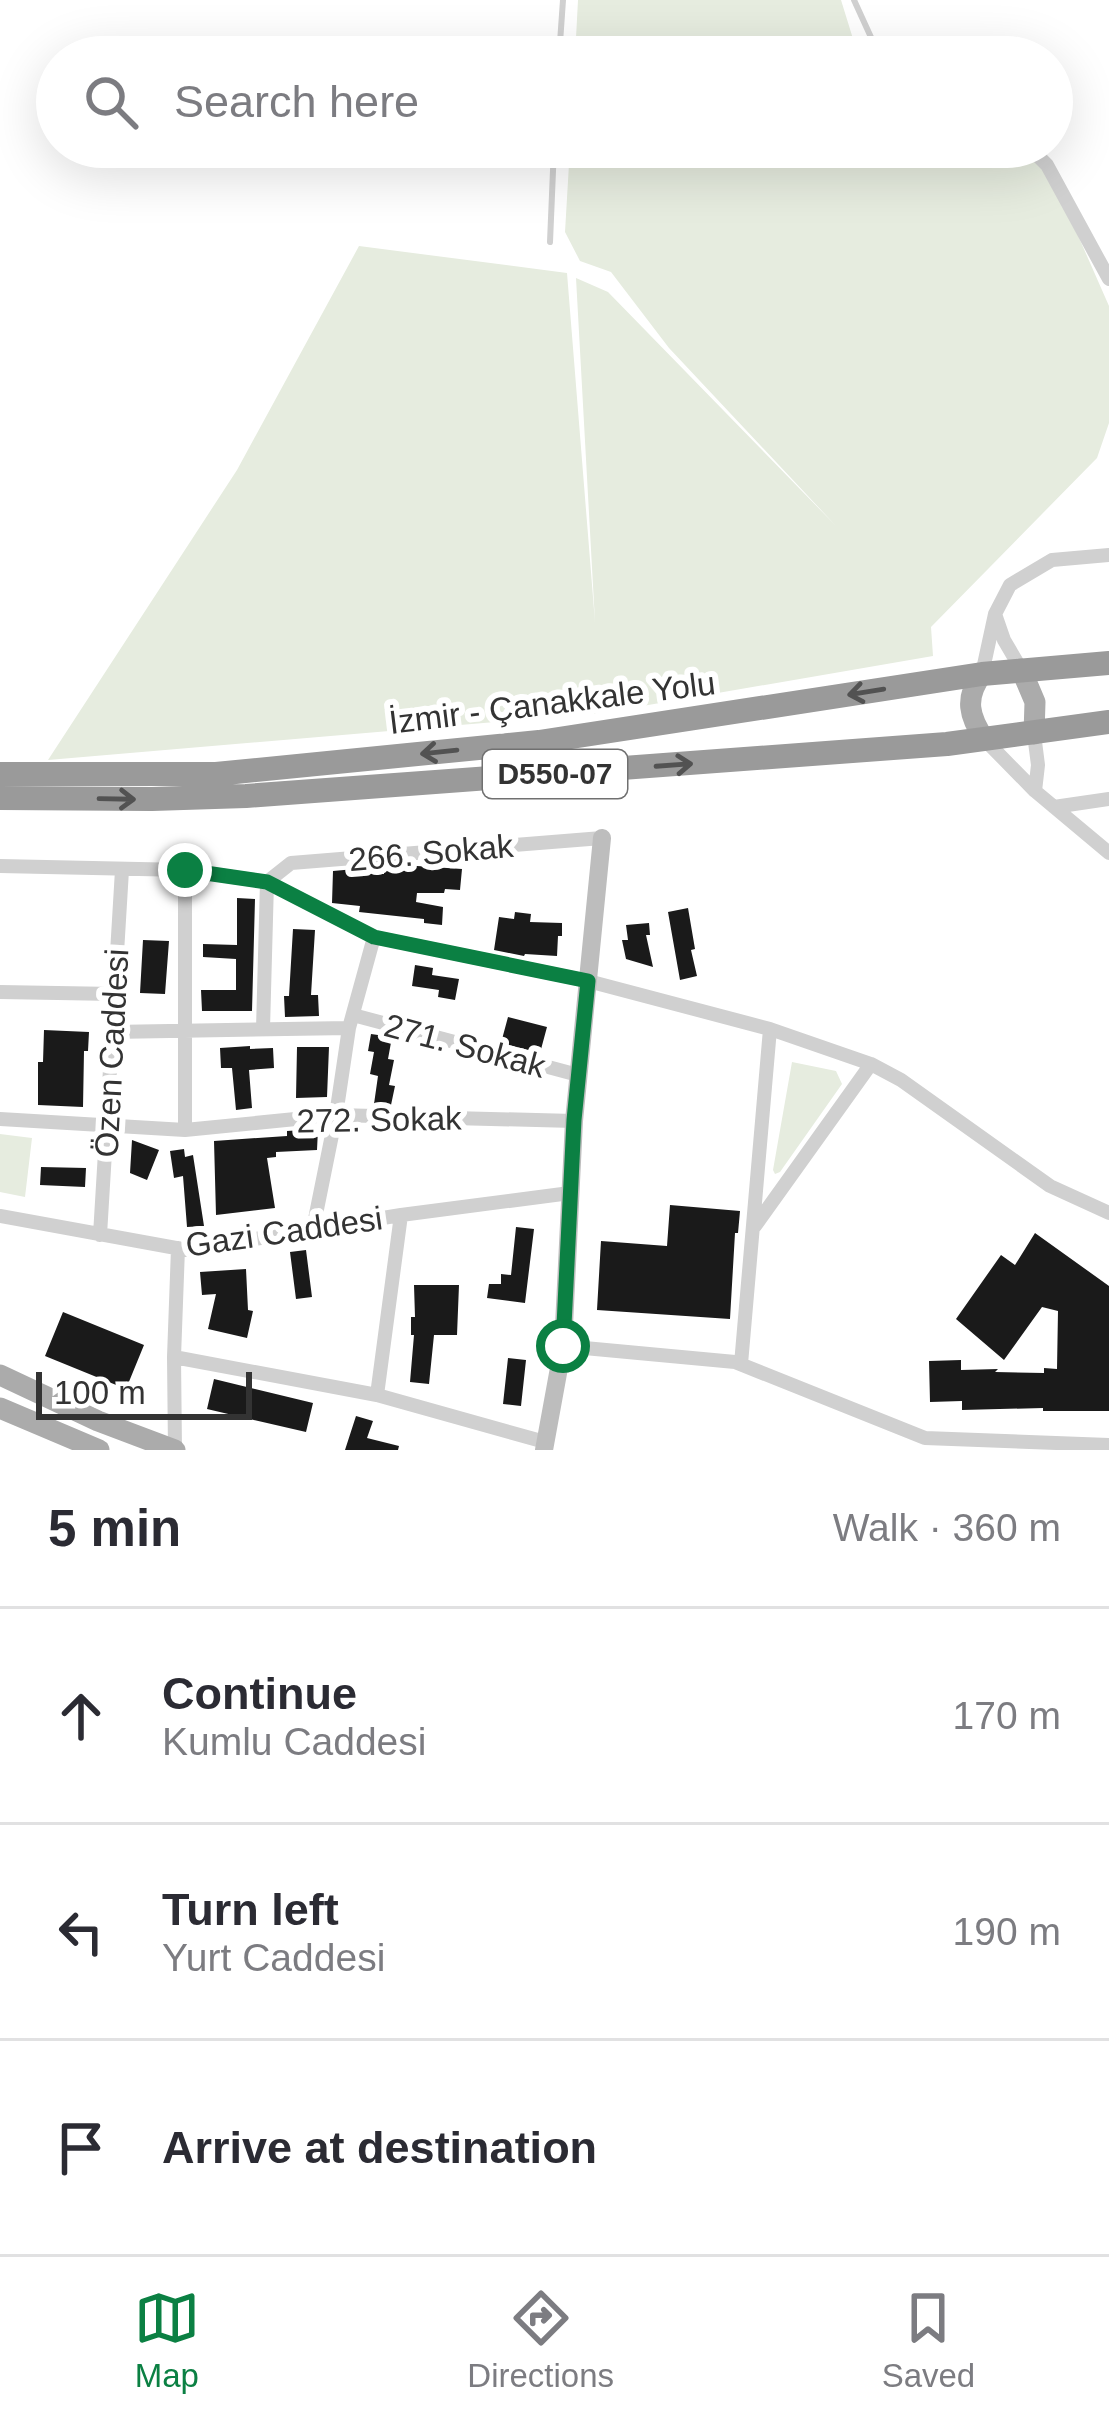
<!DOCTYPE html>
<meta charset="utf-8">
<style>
body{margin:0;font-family:Arial,sans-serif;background:#f7f7f7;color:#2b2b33}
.scale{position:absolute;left:36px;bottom:30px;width:216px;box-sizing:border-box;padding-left:12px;border:6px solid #333;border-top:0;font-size:33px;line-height:42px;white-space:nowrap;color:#333;-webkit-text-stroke:9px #fff;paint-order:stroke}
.stop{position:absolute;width:36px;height:36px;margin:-27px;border:9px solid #0b8043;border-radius:50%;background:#fff}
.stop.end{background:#0b8043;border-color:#fff;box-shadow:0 3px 12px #0008}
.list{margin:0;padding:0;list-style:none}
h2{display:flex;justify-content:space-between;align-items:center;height:156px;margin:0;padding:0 48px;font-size:51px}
h2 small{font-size:39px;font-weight:400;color:#7c7c81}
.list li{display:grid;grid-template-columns:78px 1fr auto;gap:36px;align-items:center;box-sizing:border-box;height:216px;padding:0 48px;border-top:3px solid #e1e1e2}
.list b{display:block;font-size:45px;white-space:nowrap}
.list p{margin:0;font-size:39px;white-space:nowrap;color:#7c7c81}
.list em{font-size:39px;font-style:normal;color:#7c7c81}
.icon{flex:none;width:66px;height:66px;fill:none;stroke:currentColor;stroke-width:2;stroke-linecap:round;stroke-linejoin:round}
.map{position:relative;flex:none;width:1109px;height:1450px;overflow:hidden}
.search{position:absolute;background:#fff;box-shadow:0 12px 48px #0002;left:36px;right:36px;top:36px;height:132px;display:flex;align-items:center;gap:30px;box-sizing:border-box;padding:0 42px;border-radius:66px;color:#7c7c81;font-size:45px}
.sheet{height:804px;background:#fff}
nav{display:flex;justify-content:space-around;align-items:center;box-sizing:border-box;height:168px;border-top:3px solid #e1e1e2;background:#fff;font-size:33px;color:#7c7c81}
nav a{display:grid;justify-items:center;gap:6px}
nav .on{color:#0b8043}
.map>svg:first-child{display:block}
</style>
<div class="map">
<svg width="1109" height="1450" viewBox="0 0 1109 1450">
<rect width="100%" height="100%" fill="#fff"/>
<path fill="#e6ecdf" d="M578,0H841L854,42L871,57H575Z
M570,147H1027L1047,165L1109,306V423L1097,458L931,627L933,656L602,713L48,760L237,470L359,246L567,273L595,622L576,278L608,292L837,527L669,348L611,272L580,261L565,232Z
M792,1062L836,1071L842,1084L780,1172L775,1174L773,1170Z
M0,1134L32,1138L25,1197L0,1192Z"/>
<path fill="#1a1a1a" d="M402,865L462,869L460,890L445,889L444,893H417L416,902L443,907L442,925L424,923V919L359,912L360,906L332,903L333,871L355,869L354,872L384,874V867Z
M237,898L255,899L252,1011H202L201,990H236V959L203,957V944L237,945Z
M688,908L695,949L691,950L697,976L680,980L668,912Z
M515,912L531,914L530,922L562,923V936H558L557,956L525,954L524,956L494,950L499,917L514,919Z
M649,923L650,935H646L653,967L626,959L622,940H628L626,925Z
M293,929L315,930L311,995H318L319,1016L285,1017L284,996H289Z
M143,940L169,941L165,994L140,993Z
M415,965L433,968L432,975L459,979L455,1000L438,997L439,990L412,986Z
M508,1017L547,1027L540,1053L501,1043Z
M44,1030L89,1032L88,1051H84L83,1107L38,1105V1062H43Z
M371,1034L392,1037L388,1059L394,1060L389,1085L395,1086L391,1105L374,1104L378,1076L370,1074L374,1052L368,1051Z
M250,1046V1049L273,1048L274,1068L249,1070L252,1108L236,1110L232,1068H221L220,1048Z
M297,1047H329L327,1097L296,1098Z
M318,1129L317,1150L276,1152V1157L267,1158L275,1208L216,1215L214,1141L287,1136V1131Z
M132,1140L159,1150L147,1180L130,1173Z
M184,1149L185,1157L193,1155L204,1226L187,1227L183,1176L174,1178L170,1151Z
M41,1167L86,1168L85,1187L40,1185Z
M670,1205L740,1211L738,1233H735L730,1319L597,1310L601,1241L667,1246Z
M516,1227L534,1229L525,1303L487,1298L489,1284H501V1274L511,1275Z
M1035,1233L1109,1286V1411H1043V1408L962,1410V1401L930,1402L929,1361L961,1360V1370L998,1369L995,1372L1044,1373V1368L1057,1369L1058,1311L1042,1307L1004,1360L956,1319L1001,1255L1015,1265Z
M306,1250L312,1297L296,1299L290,1252Z
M246,1269L248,1310L253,1311L247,1338L208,1329L216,1294L202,1295L200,1272Z
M414,1285H459L457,1335H434L429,1384L410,1382L414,1335H411V1317H415Z
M63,1312L144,1345L126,1389L45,1356Z
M508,1358L526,1360L521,1406L503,1404Z
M214,1379L313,1403L306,1432L207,1409Z
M356,1416L373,1421L367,1438L399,1446L398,1450H345Z"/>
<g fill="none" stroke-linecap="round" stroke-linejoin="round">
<path stroke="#d0d0d0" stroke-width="6" d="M854,0L880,57
M559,57L563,0
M550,242L554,147"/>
<path stroke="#d0d0d0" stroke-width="14" d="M1029,147L1047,165L1109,279
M995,614L1004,640L1021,669
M982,674L995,614L1010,585L1052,560L1109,555
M1034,734L1038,765L1035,791
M985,740L1035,791L1109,853
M1054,807L1109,799
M0,866L185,870L267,882L374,937L588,981L770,1029L871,1064L901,1080L1050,1186L1109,1213
M0,992L115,994
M353,1015L578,1075
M263,1029L267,882L291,863L602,838
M112,1032L349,1028
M0,1119L185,1130L336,1115L574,1121
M185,1130V870
M0,1216L187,1250L401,1215L570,1193
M755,1226L871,1064
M313,1229L336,1115L349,1028L374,937
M100,1235L122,870
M563,1346L735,1362L925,1438L1109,1445
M174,1357L377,1395L545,1442
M741,1364L770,1029
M377,1395L401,1215
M175,1450L174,1357L178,1248"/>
<path stroke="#bdbdbd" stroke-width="18" d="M544,1450L563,1346L574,1121L602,838"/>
<path stroke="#ababab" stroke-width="21" d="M1021,669L1035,702L1034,734
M982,674C964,698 969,717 985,740
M0,1375L98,1421L175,1450
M0,1408L99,1450"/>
<path stroke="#9a9a9a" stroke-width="24" d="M0,774H216L539,742L982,674L1109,663
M0,798L152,799L246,796L947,744L1109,722"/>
</g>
<defs><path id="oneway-shaft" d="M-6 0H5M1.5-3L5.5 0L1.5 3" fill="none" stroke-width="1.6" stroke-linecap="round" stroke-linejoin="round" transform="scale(3)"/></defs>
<g stroke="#525252">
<use href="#oneway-shaft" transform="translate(866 692) rotate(171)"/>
<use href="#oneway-shaft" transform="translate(439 752) rotate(174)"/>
<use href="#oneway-shaft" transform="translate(674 765) rotate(-4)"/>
<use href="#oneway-shaft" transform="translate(117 799) rotate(1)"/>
</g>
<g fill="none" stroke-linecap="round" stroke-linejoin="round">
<path stroke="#0b8043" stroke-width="15" d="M185,870L267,882L374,937L588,981L574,1120L563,1346"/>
</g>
<g text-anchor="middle" stroke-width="12" stroke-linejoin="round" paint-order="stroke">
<rect fill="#fff" stroke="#707070" stroke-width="3" x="483" y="750" width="144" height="48" rx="9"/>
<g font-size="30" font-weight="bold" fill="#333">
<text x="555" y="784">D550-07</text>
</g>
<g font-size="33" fill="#333" stroke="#fff">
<text transform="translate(552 702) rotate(-7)" y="12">İzmir - Çanakkale Yolu</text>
<text transform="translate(431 852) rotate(-5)" y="12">266. Sokak</text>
<text transform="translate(465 1045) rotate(15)" y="12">271. Sokak</text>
<text transform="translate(111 1053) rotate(-87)" y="12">Özen Caddesi</text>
<text transform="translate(379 1119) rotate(-1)" y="12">272. Sokak</text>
<text transform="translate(284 1231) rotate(-8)" y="12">Gazi Caddesi</text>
</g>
</g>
</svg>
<div class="scale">100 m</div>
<div class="stop" style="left:563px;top:1346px"></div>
<div class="stop end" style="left:185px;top:870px"></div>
<div class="search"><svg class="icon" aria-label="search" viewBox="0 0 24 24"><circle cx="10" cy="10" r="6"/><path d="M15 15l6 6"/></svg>Search here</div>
</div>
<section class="sheet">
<h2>5 min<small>Walk · 360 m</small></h2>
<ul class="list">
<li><svg class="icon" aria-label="ahead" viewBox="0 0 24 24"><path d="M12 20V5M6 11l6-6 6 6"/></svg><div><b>Continue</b><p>Kumlu Caddesi</p></div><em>170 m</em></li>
<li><svg class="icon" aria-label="left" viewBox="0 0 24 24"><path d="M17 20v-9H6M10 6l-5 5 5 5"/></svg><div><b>Turn left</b><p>Yurt Caddesi</p></div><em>190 m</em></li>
<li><svg class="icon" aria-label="arrive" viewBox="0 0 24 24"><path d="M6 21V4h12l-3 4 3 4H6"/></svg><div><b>Arrive at destination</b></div></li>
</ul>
</section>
<nav>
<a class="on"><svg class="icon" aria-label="map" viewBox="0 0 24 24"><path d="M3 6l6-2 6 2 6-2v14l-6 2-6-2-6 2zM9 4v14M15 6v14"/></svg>Map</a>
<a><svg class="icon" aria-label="directions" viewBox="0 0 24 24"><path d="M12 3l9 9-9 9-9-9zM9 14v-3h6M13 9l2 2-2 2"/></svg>Directions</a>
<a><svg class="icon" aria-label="saved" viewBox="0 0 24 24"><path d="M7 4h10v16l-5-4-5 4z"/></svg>Saved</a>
</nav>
